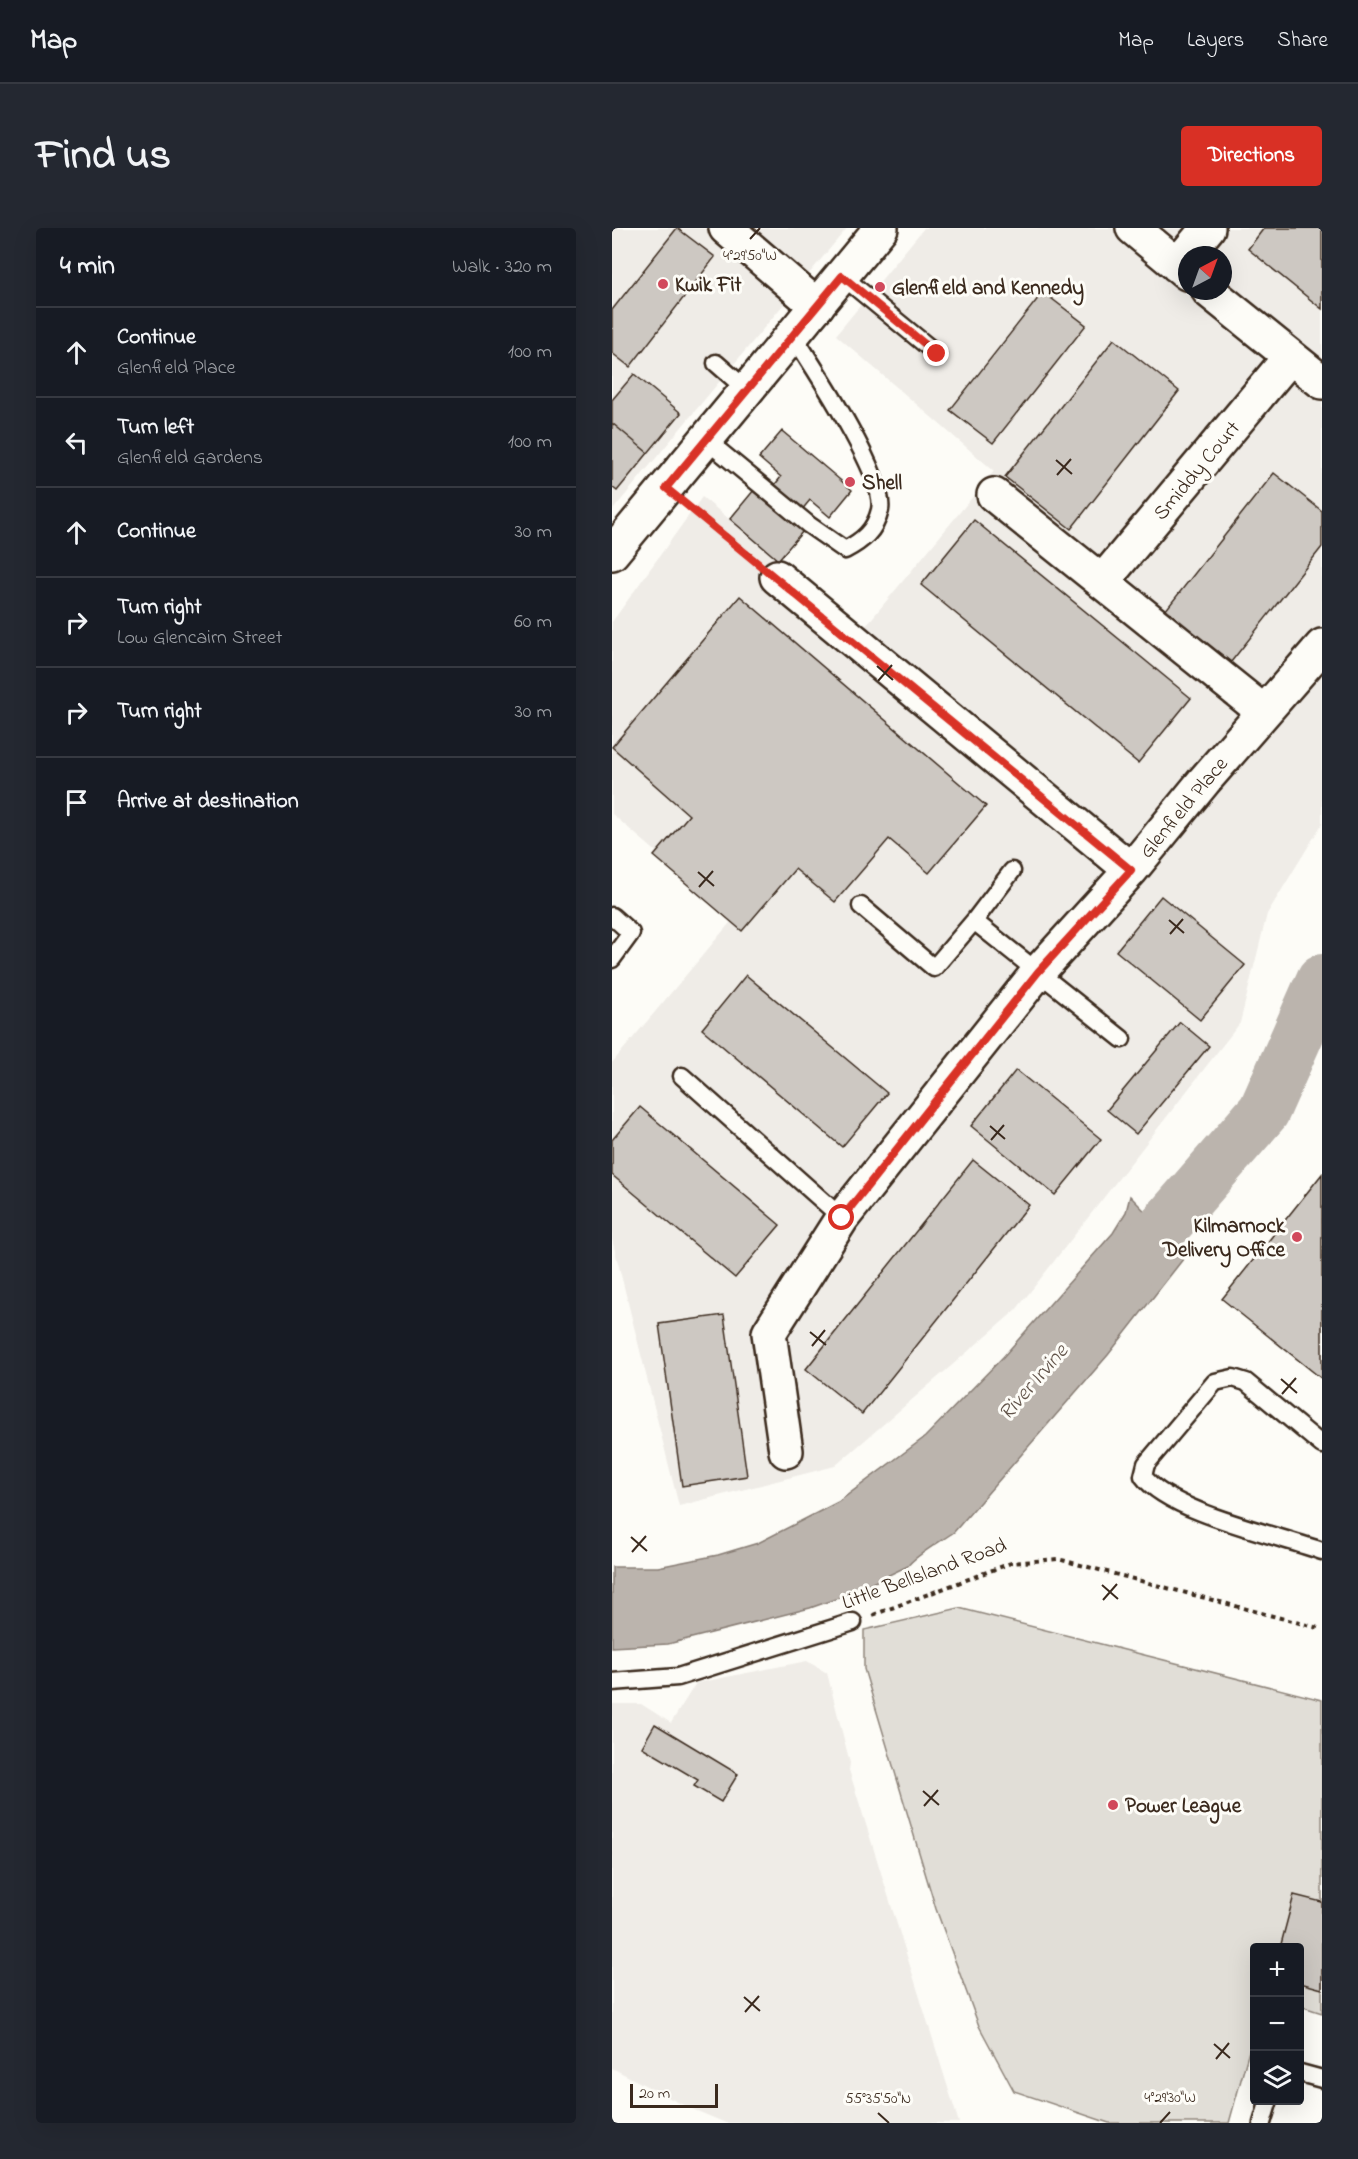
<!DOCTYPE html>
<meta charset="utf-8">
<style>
body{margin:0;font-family:"Indie Flower",sans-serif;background:#242831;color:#f1f3f6}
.controls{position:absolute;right:18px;bottom:18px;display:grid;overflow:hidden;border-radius:6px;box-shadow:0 6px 24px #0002}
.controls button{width:54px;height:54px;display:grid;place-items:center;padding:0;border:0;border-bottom:2px solid #363941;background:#171b24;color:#f1f3f6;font:30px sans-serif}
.compass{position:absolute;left:566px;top:18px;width:54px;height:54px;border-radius:50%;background:#171b24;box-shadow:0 6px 24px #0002;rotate:41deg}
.scale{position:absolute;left:18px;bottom:15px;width:88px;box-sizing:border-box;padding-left:6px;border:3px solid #3b2a1e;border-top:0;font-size:16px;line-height:21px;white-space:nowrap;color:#3b2a1e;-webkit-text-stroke:4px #fdfcf7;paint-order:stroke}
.stop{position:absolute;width:18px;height:18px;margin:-14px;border:4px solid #d93025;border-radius:50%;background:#fff}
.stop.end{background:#d93025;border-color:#fff;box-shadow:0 2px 6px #0008}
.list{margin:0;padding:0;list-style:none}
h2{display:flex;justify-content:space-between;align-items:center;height:78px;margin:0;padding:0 24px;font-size:26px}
h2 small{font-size:20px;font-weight:400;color:#9ea1a6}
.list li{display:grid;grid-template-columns:39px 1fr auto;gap:18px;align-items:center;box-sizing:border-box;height:90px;padding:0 24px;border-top:2px solid #363941}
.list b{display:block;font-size:22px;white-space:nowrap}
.list p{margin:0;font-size:20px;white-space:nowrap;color:#9ea1a6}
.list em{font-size:20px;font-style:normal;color:#9ea1a6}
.icon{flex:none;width:33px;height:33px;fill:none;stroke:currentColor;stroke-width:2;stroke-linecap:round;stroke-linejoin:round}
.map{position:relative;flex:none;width:710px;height:1895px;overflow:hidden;border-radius:6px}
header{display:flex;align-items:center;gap:36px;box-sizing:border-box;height:84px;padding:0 30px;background:#171b24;border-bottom:2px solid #363941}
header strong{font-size:28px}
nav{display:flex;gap:33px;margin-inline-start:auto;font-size:21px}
.intro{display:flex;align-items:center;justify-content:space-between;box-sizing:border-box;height:144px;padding:0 36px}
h1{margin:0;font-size:42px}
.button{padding:15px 27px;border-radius:6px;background:#d93025;color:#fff;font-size:21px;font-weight:700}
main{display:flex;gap:36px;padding:0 36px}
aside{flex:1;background:#171b24;border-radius:6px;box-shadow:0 6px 24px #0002}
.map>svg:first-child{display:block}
</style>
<header>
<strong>Map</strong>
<nav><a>Map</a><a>Layers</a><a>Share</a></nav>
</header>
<div class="intro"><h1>Find us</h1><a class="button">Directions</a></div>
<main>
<aside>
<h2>4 min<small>Walk · 320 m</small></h2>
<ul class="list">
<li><svg class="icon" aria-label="ahead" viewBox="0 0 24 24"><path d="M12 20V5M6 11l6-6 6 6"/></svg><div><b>Continue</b><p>Glenfield Place</p></div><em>100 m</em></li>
<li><svg class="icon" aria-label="left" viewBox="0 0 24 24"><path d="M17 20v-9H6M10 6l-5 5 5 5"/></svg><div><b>Turn left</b><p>Glenfield Gardens</p></div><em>100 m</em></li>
<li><svg class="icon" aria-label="ahead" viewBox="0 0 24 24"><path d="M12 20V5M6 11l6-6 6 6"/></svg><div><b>Continue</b></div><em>30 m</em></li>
<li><svg class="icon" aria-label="right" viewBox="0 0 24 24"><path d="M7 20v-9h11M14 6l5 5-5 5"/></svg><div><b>Turn right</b><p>Low Glencairn Street</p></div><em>60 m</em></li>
<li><svg class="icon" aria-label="right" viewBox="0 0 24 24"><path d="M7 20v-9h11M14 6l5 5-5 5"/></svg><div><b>Turn right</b></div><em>30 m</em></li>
<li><svg class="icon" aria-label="arrive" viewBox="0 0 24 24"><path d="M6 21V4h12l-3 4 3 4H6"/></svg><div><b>Arrive at destination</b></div></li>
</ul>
</aside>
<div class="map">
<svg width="710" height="1895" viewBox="0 0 710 1895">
<rect width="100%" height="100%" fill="#fdfcf7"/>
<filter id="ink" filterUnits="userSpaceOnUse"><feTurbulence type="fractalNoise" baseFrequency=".0167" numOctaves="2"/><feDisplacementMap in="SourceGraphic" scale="12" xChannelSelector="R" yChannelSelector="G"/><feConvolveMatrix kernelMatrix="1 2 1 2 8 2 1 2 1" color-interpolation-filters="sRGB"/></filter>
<g filter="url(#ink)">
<path fill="#efece7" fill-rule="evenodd" d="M0,0H235L0,283Z
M312,0H710V596L655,686L628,795L404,1082L223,1238L67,1278L0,1011V835L122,690L0,586V394L90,269L252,400L382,243L224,107ZM575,27H611V63H575Z
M195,1433L215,1445L238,1535L237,1542L347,1895H114L73,1878L0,1840V1476H29L59,1495L84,1455Z"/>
<path fill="#e1ded7" stroke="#8e847a" stroke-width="1.5" d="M347,1380L710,1472V1785L688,1778V1720H642V1805L617,1895H497L402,1863L367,1798L324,1681L252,1441V1402Z"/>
<path fill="#bbb4ad" stroke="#887d74" stroke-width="1.5" d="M518,968L575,1026L496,1127L342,1304C331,1312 301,1329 296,1338L235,1367L198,1380L56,1416L0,1419V1339H46L106,1327L146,1315L226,1274L313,1209L391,1129L501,1005L514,984Z"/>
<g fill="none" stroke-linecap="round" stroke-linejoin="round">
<path stroke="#bbb4ad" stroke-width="52" d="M503,1055L652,883L710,752"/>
</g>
<path fill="#cdc8c2" stroke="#3b2a1e" stroke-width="1.5" d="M65,0L103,29L18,139L0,125V82Z
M652,0H710V81L636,21Z
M431,64L474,97L381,215L338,182Z
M502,111L567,163L459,301L393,249Z
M22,146L69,185L36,225L0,195V172Z
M0,195L36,225L5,263L0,259Z
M170,203L240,262L218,289L198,272L180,294L152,270L169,249L147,230Z
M662,245L710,283V319L619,434L553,383Z
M142,262L191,303L166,332L118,291Z
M362,292L579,470L526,535L309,357Z
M128,368L374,578L317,645L277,611L223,674L183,641L130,703L42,628L77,587L0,519Z
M549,668L633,737L588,792L504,723Z
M134,747L275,865L230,919L90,801Z
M568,794L597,818L524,906L495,882Z
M404,842L489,911L443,967L359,898Z
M28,879L168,997L123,1050L0,947V912Z
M361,932L417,977L250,1186L194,1141Z
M710,946V1151L610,1071Z
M112,1087L135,1248L70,1258L47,1096Z
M43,1496L126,1546L109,1574L82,1558L86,1552L30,1519Z
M682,1667L710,1674V1761L688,1755V1720H668Z"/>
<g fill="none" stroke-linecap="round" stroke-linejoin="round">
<g stroke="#3b2a1e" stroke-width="21">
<path id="lane" d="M230,48L325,126
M104,135L135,162
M94,212L197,297L233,322C250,313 263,303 268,282C275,250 201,138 181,107
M249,678L322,740L362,693L510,811
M0,688L19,705L0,731
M362,693L400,643
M70,848L230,990
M710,1217L634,1154L621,1150L603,1154L534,1236L531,1248C557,1284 665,1307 710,1323
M0,1454L66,1449L241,1394
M688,1845L710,1851
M650,1895L657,1872"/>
</g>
<g stroke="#3b2a1e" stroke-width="38">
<path id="street" d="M114,0L205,78
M521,0L575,45
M565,37L596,0
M597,63L710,154
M382,267L652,484
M165,349L519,642
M490,354L678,129
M174,1223L157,1105L230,990L426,744L519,642L592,553L710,418"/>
</g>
<g stroke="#3b2a1e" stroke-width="38">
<path id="secondary" d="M0,325L269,0"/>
</g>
<path stroke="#3b2a1e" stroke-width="4" stroke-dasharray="4.5 4.5" stroke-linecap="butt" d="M78,279L142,331
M261,1387L399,1335L446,1331L710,1401"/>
<use href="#lane" stroke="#fdfcf7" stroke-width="16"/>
<use href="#street" stroke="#fdfcf7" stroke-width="33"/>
<use href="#secondary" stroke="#fdfcf7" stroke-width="33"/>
</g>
</g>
<g fill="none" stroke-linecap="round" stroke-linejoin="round" filter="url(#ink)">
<path stroke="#d93025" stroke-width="8" d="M230,990L426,744L519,642L54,260L230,48L325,126"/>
</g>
<path fill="none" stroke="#3b2a1e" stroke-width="2" d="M138,11L148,0M444,232L460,246M445,247L459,231M265,438L281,452M266,453L280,437M86,644L102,658M87,659L101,643M557,692L572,705M558,706L571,691M378,898L393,911M379,912L392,897M198,1104L214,1117M200,1118L213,1102M669,1151L685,1165M670,1166L684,1150M19,1309L35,1323M20,1324L34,1308M490,1357L506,1371M491,1372L505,1356M311,1563L327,1577M312,1578L326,1562M132,1769L148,1783M133,1784L147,1768M602,1816L618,1830M604,1831L617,1815M266,1885L277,1895M548,1895L558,1884"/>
<g fill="#d1495b" stroke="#fdfcf7" stroke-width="2">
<circle cx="51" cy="56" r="6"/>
<circle cx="268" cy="59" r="6"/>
<circle cx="238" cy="254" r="6"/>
<circle cx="685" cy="1009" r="6"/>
<circle cx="501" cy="1577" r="6"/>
</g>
<g text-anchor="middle" stroke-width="6" stroke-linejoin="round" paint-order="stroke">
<g font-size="21" font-weight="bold" fill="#3b2a1e" stroke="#fdfcf7" text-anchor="start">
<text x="63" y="63">Kwik Fit</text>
<text x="280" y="66">Glenfield and Kennedy</text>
<text x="250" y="261">Shell</text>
<text x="673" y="1004" text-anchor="end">Kilmarnock<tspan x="673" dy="24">Delivery Office</tspan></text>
<text x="513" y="1584">Power League</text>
</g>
<g font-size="21" fill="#3b2a1e" stroke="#fdfcf7">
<text transform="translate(584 242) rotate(-50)" y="7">Smiddy Court</text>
<text transform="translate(571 579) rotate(-50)" y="7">Glenfield Place</text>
<text transform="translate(312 1345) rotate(-20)" y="7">Little Bellsland Road</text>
</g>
<g font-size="22" font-style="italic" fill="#615349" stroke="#fdfcf7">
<text transform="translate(420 1153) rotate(-49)" y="8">River Irvine</text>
</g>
</g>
<g font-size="15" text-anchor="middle" fill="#3b2a1e" stroke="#fdfcf7" stroke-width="6" stroke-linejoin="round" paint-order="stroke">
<text x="138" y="32">4°29'50"W</text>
<text x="558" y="1874">4°29'30"W</text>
<text x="266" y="1875">55°35'50"N</text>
</g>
</svg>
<div class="controls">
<button>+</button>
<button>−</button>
<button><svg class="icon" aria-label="layers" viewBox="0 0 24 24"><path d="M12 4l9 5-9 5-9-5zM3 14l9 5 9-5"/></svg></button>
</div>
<svg class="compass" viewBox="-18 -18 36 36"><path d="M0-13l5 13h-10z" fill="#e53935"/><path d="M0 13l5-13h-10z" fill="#9ea1a6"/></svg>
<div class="scale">20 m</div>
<div class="stop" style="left:230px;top:990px"></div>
<div class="stop end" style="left:325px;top:126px"></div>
</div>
</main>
